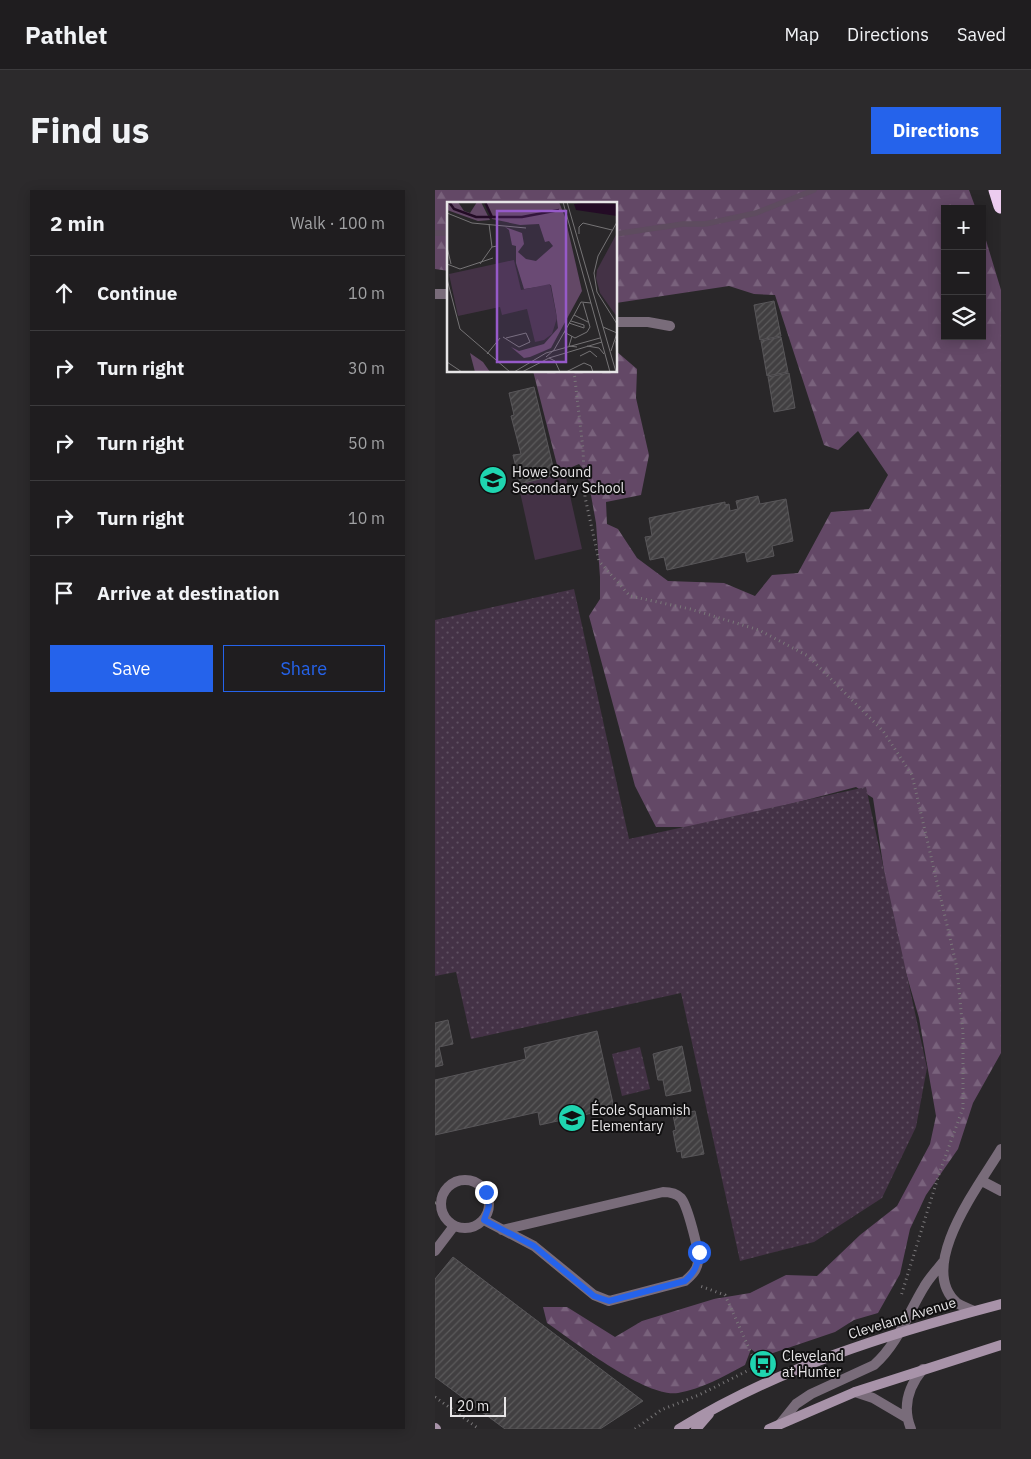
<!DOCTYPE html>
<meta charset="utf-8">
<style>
body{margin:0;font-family:"IBM Plex Sans",sans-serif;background:#2c2a2c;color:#f1f3f6}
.controls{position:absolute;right:15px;top:15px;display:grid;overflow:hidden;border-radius:0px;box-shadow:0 2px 12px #0003}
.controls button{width:45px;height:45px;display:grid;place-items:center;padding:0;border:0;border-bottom:1px solid #3c3b3d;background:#1f1d1f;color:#f1f3f6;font:25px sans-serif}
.scale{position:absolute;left:15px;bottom:12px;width:56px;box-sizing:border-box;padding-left:5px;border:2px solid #e7e5e7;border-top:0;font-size:14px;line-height:18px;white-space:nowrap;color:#e7e5e7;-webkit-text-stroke:4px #111011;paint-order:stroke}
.stop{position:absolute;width:15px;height:15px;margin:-11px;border:4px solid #2563eb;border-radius:50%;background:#fff}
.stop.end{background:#2563eb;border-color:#fff;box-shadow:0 1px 5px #0008}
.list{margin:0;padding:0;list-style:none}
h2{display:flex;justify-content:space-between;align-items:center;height:65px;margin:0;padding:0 20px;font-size:21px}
h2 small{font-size:16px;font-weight:400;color:#a1a2a4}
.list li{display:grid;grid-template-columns:32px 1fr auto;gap:15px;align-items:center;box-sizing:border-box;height:75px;padding:0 20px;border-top:1px solid #3c3b3d}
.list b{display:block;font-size:19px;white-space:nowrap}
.list em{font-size:16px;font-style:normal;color:#a1a2a4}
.actions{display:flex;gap:10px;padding:15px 20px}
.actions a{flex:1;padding:11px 0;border:1px solid #2563eb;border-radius:0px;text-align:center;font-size:18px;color:#2563eb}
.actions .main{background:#2563eb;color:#fff}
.icon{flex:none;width:28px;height:28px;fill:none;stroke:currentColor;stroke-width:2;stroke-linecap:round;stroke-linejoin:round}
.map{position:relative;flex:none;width:566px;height:1239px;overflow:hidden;border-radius:0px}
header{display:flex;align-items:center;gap:30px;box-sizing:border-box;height:70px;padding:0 25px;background:#1f1d1f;border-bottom:1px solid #3c3b3d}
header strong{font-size:24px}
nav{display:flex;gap:28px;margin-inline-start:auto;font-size:18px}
.intro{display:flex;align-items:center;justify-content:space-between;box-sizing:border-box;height:120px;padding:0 30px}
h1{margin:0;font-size:35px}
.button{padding:12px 22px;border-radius:0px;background:#2563eb;color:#fff;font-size:18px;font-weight:700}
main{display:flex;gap:30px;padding:0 30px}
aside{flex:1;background:#1f1d1f;border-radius:0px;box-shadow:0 2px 12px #0003}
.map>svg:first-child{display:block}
</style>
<header>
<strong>Pathlet</strong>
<nav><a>Map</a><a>Directions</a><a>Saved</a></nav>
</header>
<div class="intro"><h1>Find us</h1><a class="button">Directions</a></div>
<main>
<aside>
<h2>2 min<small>Walk · 100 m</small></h2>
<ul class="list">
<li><svg class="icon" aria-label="ahead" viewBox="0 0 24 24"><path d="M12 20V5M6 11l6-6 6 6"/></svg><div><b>Continue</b></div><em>10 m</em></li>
<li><svg class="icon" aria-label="right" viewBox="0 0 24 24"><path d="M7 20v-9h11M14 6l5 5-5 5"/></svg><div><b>Turn right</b></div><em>30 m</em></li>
<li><svg class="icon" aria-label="right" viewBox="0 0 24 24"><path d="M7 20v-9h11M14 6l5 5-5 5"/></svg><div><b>Turn right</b></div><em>50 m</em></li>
<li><svg class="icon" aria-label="right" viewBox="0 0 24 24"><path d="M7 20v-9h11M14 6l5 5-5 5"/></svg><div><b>Turn right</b></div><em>10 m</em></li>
<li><svg class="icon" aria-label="arrive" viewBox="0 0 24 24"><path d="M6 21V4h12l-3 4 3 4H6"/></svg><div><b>Arrive at destination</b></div></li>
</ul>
<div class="actions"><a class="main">Save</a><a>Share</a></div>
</aside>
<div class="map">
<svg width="566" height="1239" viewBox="0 0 566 1239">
<defs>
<pattern id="forest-firs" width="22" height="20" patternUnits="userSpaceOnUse" patternTransform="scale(1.25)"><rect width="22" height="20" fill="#634866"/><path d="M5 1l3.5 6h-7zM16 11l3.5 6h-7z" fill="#79627c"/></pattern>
<pattern id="park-dots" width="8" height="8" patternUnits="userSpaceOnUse" patternTransform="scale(1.25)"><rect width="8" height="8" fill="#443246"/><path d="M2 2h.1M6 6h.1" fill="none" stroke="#5f5061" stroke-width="1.8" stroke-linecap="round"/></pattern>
<pattern id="building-hatch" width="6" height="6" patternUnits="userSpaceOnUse" patternTransform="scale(1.25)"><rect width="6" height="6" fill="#413f41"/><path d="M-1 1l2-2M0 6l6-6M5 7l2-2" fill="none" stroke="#5c5b5c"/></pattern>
</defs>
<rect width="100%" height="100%" fill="#292729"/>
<path fill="url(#forest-firs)" d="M0,0H534L541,19H510V146H547V37L566,100V863L538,913L523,959L491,1005L475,1039L465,1084L443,1123L419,1130L400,1142L326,1167L316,1159L310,1175C289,1186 267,1199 243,1203C211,1208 140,1152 112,1133L108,1117H132L180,1147L207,1131L279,1109L315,1103L351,1085L382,1086L425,1045L462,1016L495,954L501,926L484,828L457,734L438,608L421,597L268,637H221L200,596L154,426L165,409V387L161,333L152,283L144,274L130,280L122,275L98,181H181V161L202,179L201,208L214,265L206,305L171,312L172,334L183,339L202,368L233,391L289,393L320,406L337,385L363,383L396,322L434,319L453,285L423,241L403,260L389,255L340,105L319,104L294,96L181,113V14H14V81L0,79Z"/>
<path fill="url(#park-dots)" d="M139,399L194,649L431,597L492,878L481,937L447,1008L379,1052L305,1071L246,803L36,849L21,782L0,786V430Z
M205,857L215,899L187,906L177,864Z"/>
<path fill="#443246" d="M130,283L147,359L100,370L83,293Z"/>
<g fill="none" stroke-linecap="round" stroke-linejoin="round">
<path stroke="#5e4c5f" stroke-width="5.5" d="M0,43H14
M181,44L248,34H270L321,23L379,0"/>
</g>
<path fill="url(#building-hatch)" stroke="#585659" d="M339,111L346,146L325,150L319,115Z
M346,147L353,182L332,186L326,151Z
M354,183L360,218L339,222L333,187Z
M99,197L120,285L85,294L78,265L86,264L76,226L79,225L74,203Z
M323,306L325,314L351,309L358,351L337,356L339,366L312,372L310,362L232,380L229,367L215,370L210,347L217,346L214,328L290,312V315L294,314L295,321L303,319L301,311Z
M13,830L18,854L4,857L8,875L0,877V833Z
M162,841L179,918L105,935L103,922L0,945V890L91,869L89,858Z
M247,856L256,901L231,906L228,890H223L218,864Z
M260,921L269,964L247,968L246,961L242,962L238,941L241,940L238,925Z
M18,1067L208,1211L165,1239H70L0,1187V1089Z"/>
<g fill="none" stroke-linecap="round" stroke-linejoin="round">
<path stroke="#7a787a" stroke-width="3" stroke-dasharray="1 4" stroke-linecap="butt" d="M139,181L148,259L150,307L164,371L195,406L255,419L324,440L373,466L448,541L477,585L522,778L528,842V918L504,984L466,1106
M0,1013L6,1012
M0,1207L44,1239
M200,1239L226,1220L264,1205L322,1176L290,1105L265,1096"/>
<path stroke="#796c7a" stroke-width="10" d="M6 1014a24 24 0 1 1 48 0a24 24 0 1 1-48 0Z
M547,991L566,1001
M49,1030L99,1056L159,1105L174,1111L250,1091C257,1085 262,1080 263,1072C265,1062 252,1015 246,1008C241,1003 234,1002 228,1002L67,1040
M0,1061L19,1036
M539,1121C534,1119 527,1116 522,1113C480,1077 546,993 566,959
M420,1202L438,1208L472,1228
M345,1234L361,1214L376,1204L439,1175C463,1154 473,1123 489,1097C494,1088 502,1080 508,1072
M476,1239C467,1217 473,1197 488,1179"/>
<path stroke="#796c7a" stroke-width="10" d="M0,104H14
M181,132H213L235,136"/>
<path stroke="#a893a9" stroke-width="10" d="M0,1238L1,1239
M244,1239C345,1177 452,1144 566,1114
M261,1239L274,1224
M334,1239L420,1202L566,1155"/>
<path stroke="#ecccef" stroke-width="15" d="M561,0L566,16"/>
</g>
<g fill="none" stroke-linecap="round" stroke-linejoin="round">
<path stroke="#2563eb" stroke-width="6" d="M51,1002L54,1016L49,1030L99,1056L159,1106L174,1111L250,1091C260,1082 263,1075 264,1062"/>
</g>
<defs>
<g id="school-disc" transform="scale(1.4375)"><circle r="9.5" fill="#1fd5b0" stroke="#111011"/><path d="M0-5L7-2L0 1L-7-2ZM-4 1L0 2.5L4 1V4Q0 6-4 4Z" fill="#111"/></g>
<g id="bus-disc" transform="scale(1.4375)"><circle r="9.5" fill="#1fd5b0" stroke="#111011"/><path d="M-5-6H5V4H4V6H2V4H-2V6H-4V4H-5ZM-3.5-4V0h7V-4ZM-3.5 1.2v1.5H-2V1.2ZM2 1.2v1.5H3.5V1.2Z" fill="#111"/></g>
</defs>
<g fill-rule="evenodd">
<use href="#school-disc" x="58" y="290"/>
<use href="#school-disc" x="137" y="928"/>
<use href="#bus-disc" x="328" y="1174"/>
</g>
<g text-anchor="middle" stroke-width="4" stroke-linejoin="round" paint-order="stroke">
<g font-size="14" fill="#e7e5e7" stroke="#111011" text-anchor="start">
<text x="77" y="287">Howe Sound<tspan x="77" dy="16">Secondary School</tspan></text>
<text x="156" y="925">École Squamish<tspan x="156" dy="16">Elementary</tspan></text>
<text x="347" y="1171">Cleveland<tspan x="347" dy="16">at Hunter</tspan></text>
</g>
<g font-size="14" fill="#e7e5e7" stroke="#111011">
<text transform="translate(467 1128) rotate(-17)" y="5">Cleveland Avenue</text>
</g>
</g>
<g transform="translate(12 12)">
<rect width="170" height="170" fill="#292729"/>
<path d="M0,0H11L17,9L23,11L30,0H34L43,18L31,19L0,8ZM39,0H112L118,15L135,89L104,146L83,155L77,156L64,145L72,149L97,142L111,126L109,110L104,83L77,87L69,61V44L65,43L62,28L58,25L75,31L77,42L71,50L79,57L89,59L106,44L102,39L98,40L92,22L73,23L45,17ZM23,151L36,160L43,170H28Z" fill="#634866"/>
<path d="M170,31V115L153,91L149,76L150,68ZM67,58L74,88L103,82L110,116L105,132L97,138L88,140L80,107L55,113L53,105L11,114L2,72Z" fill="#443246"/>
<path d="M142,0L170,2V14L129,8L127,2Z" fill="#230b25"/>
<path fill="none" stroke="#230b25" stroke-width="2.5" d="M2,0L7,7L29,15H75L112,8M38,0L45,15"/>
<path fill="none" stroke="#757375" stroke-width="1" d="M116,0L163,170M120,0L169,170M0,11L25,21L79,26M170,20L151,54L147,71L150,90L170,122M42,22L45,45L50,44M132,32V25L136,21L165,28M0,45L4,62M0,62L13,67L46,56M33,62L45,45M0,77L13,127L63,170M141,120L127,113L134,100L144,101M122,121L137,126V123L124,119M156,125L170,131L164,149M117,130L128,136L140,130L143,125L136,101M125,134L122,144L130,145M56,135L72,145L83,140L79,131L59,136M169,139L170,156M140,144L152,146L157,152M40,152L53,136M133,154L143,149L150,155M99,155L107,148L127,113M102,156L108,159L113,170M0,160L15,170M67,170L99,151L153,136M75,170L102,156L155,140M119,170L137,161L144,164L146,170"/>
<path fill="#965ac9" fill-opacity="0.15" stroke="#965ac9" stroke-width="2.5" d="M50,9H119V160H50Z"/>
<rect width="170" height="170" fill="none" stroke="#e7e5e7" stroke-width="2.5"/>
</g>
</svg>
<div class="controls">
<button>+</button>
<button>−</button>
<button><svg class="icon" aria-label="layers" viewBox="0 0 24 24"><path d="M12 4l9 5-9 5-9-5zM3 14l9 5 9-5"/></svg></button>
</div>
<div class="scale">20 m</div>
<div class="stop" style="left:264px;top:1062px"></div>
<div class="stop end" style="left:51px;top:1002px"></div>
</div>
</main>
